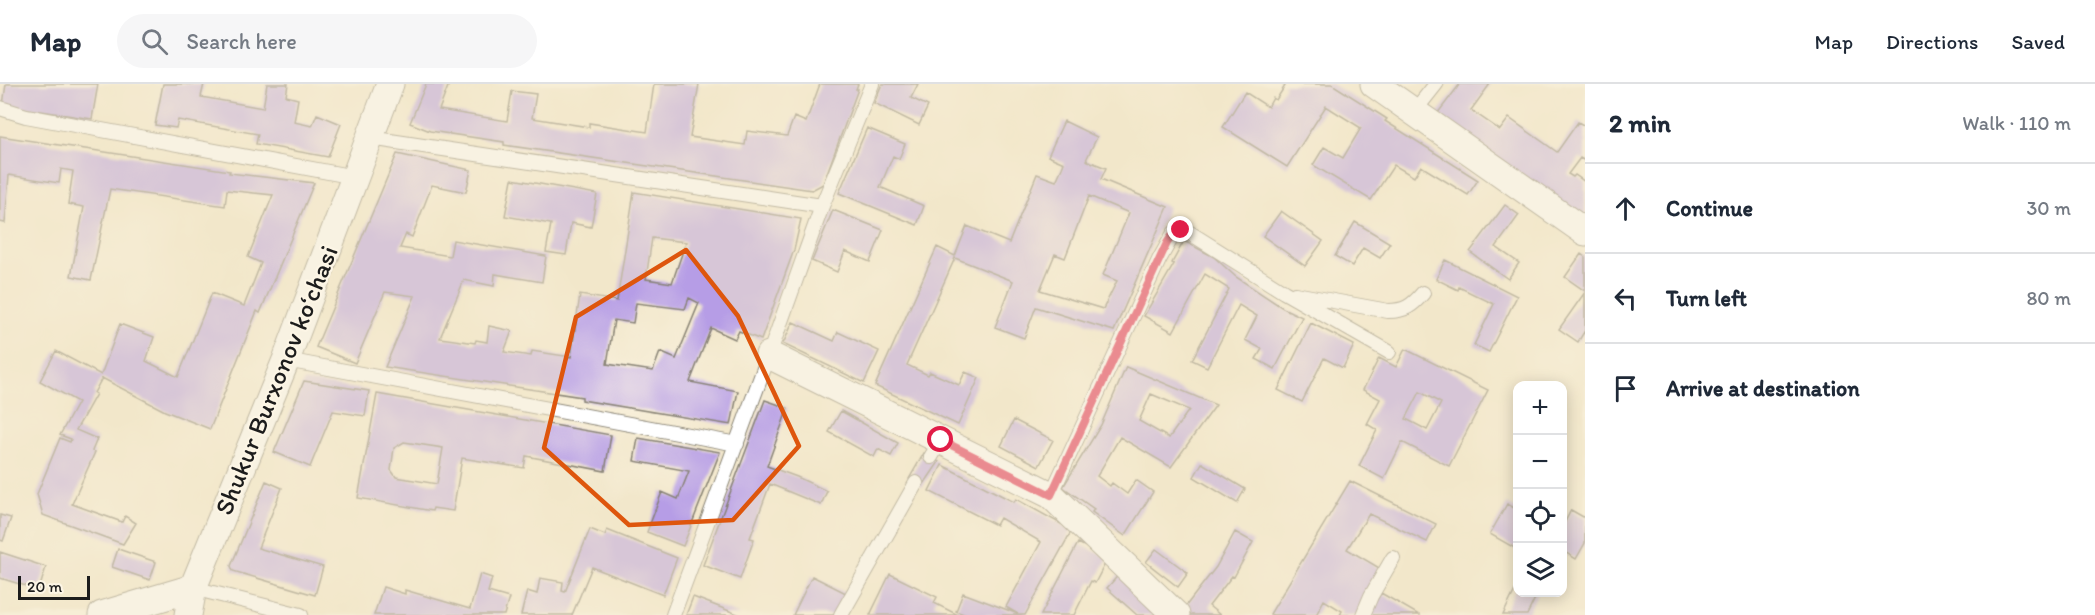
<!DOCTYPE html>
<meta charset="utf-8">
<style>
body{margin:0;font-family:Itim,sans-serif;background:#f6f6f7;color:#1f2937}
.controls{position:absolute;right:18px;bottom:18px;display:grid;overflow:hidden;border-radius:12px;box-shadow:0 3px 15px #0003}
.controls button{width:54px;height:54px;display:grid;place-items:center;padding:0;border:0;border-bottom:2px solid #e0e1e3;background:#fff;color:#1f2937;font:30px sans-serif}
.scale{position:absolute;left:18px;bottom:15px;width:72px;box-sizing:border-box;padding-left:6px;border:3px solid #1c1c1c;border-top:0;font-size:16px;line-height:21px;white-space:nowrap;color:#1c1c1c;-webkit-text-stroke:4px #fcf5e5;paint-order:stroke}
.stop{position:absolute;width:18px;height:18px;margin:-14px;border:4px solid #e11d48;border-radius:50%;background:#fff}
.stop.end{background:#e11d48;border-color:#fff;box-shadow:0 2px 6px #0008}
.list{margin:0;padding:0;list-style:none}
h2{display:flex;justify-content:space-between;align-items:center;height:78px;margin:0;padding:0 24px;font-size:26px}
h2 small{font-size:20px;font-weight:400;color:#747a83}
.list li{display:grid;grid-template-columns:39px 1fr auto;gap:18px;align-items:center;box-sizing:border-box;height:90px;padding:0 24px;border-top:2px solid #e0e1e3}
.list b{display:block;font-size:22px;white-space:nowrap}
.list em{font-size:20px;font-style:normal;color:#747a83}
.icon{flex:none;width:33px;height:33px;fill:none;stroke:currentColor;stroke-width:2;stroke-linecap:round;stroke-linejoin:round}
.map{position:relative;flex:none;width:1585px;height:531px;overflow:hidden}
header{display:flex;align-items:center;gap:36px;box-sizing:border-box;height:84px;padding:0 30px;background:#fff;border-bottom:2px solid #e0e1e3}
header strong{font-size:28px}
nav{display:flex;gap:33px;margin-inline-start:auto;font-size:21px}
.search{width:420px;height:54px;background:#f6f6f7;display:flex;align-items:center;gap:15px;box-sizing:border-box;padding:0 21px;border-radius:33px;color:#747a83;font-size:22px}
main{display:flex}
aside{flex:1;background:#fff}
.map>svg:first-child{display:block}
</style>
<header>
<strong>Map</strong>
<div class="search"><svg class="icon" aria-label="search" viewBox="0 0 24 24"><circle cx="10" cy="10" r="6"/><path d="M15 15l6 6"/></svg>Search here</div>
<nav><a>Map</a><a>Directions</a><a>Saved</a></nav>
</header>
<main>
<div class="map">
<svg width="1585" height="531" viewBox="0 0 1585 531">
<rect width="100%" height="100%" fill="#fcf5e5"/>
<filter id="ink" filterUnits="userSpaceOnUse"><feTurbulence type="fractalNoise" baseFrequency=".0167" numOctaves="2"/><feDisplacementMap in="SourceGraphic" scale="12" xChannelSelector="R" yChannelSelector="G"/><feConvolveMatrix kernelMatrix="1 2 1 2 8 2 1 2 1" color-interpolation-filters="sRGB"/></filter>
<filter id="wash" filterUnits="userSpaceOnUse"><feTurbulence type="fractalNoise" baseFrequency=".008" numOctaves="4" result="noise"/><feDisplacementMap in="SourceGraphic" scale="24" xChannelSelector="R" yChannelSelector="G"/><feGaussianBlur stdDeviation="1.35" result="paint"/><feColorMatrix in="noise" values="0 0 0 0 0 0 0 0 0 0 0 0 0 0 0 0 0 1.4 0 .05"/><feComposite in="paint" operator="in"/></filter>
<g filter="url(#wash)">
<rect width="100%" height="100%" fill="#f2e7cb"/>
<g id="blocks">
<path fill="#b69de6" fill-rule="evenodd" d="M6,0H98L92,35L3,21Z
M163,0H204L201,13L263,24L267,0H288L286,12L298,15L294,38L312,42L317,30L341,40L328,73L256,60L258,50L178,36L176,44L155,41Z
M426,0H449L439,26L507,37L512,7L536,10L532,34L589,43V39L647,48L654,0H699L690,53L745,61L747,47L787,52L794,33L806,38L820,0H858L856,5H858L823,100L812,106L504,61V58L430,47L410,39Z
M882,0H918L911,14L928,22L919,41L874,19Z
M1282,0H1332L1387,35L1385,37L1478,96L1468,111L1421,82L1414,93L1394,81L1371,116L1313,81L1324,63L1343,74L1361,44L1326,22L1287,83L1223,43L1245,8L1268,23L1273,14L1276,16L1285,2Z
M1460,0H1490L1471,26L1500,46L1509,34L1557,68L1578,38L1585,42V77L1580,74L1568,90L1573,93L1575,91L1585,98V138L1437,30Z
M1064,37L1097,53L1086,76L1106,84L1101,95L1168,123L1114,247L1036,223L1024,254L995,243L1013,197L955,174L907,281L928,291L930,288L959,301L965,288L979,294L958,341L875,302L937,163L955,172L967,142L1009,159L1037,90L1056,97L1062,84L1064,79L1048,72ZM1089,112L1129,129L1103,191L1117,197L1103,225L1040,206L1055,170L1065,174Z
M867,44L905,60L899,75L893,72L880,103L924,122L917,141L839,109Z
M0,52L230,87L229,89L314,99L260,229L257,227L210,345L165,327L102,294L94,309L96,310L76,346L97,355L92,367L95,368L72,420L122,438L125,432L136,439L123,460L43,431L37,410L60,354L70,358L71,355L60,351L78,318L40,297L56,267L101,291L120,240L154,253L146,277L178,293L212,209L244,222L261,179L248,173L273,111L227,106L225,122L110,105L91,196L71,192L84,123L68,120L73,87L61,85L59,99L9,91L5,139L0,138Z
M397,70L471,86L466,108L432,101L412,153L406,150L400,164L450,172L453,156L546,172L542,198L495,190L494,202L464,196L440,254L475,259L476,256L487,258L489,242L512,247L504,268L531,272L532,267L571,273L580,211L617,217L634,108L801,135L794,166L761,256L739,247L735,255L711,244L690,298L738,307L731,341L582,316V313L385,283L415,212L385,208L355,279L316,263ZM652,154L686,158L672,199L646,195ZM689,214L699,219L676,275L660,268L653,287L607,280L614,236L633,239L636,219L685,225Z
M512,95L597,110L591,143L571,139L566,171L546,168L551,140L505,132Z
M1505,121L1519,131L1496,163L1519,179L1508,195L1470,168Z
M833,126L883,146L870,178L845,167L837,188L812,177Z
M1281,127L1323,157L1305,182L1263,152Z
M1355,138L1390,159L1380,174L1363,164L1352,182L1335,172Z
M1184,157L1214,173L1236,193L1283,224L1302,233L1275,285L1256,275L1262,265L1245,256L1257,232L1239,221L1207,283L1192,276L1229,205L1205,190L1173,248L1144,232L1174,180L1172,179Z
M1581,170L1585,173V207L1565,193Z
M1445,176L1517,212L1489,268L1474,261L1494,220L1459,203L1458,206L1436,195Z
M1585,208V249L1584,248L1578,258L1559,245Z
M793,238L834,257L838,248L879,267L864,299L783,260Z
M1311,239L1354,261L1343,284L1324,274L1302,318L1278,306Z
M1405,265L1488,306L1449,382L1402,358L1384,395L1359,382L1377,346L1367,340L1380,315L1363,306L1379,274L1396,283ZM1420,308L1441,319L1427,346L1406,335Z
M1126,283L1216,321L1171,383L1120,353L1097,392L1110,402L1112,399L1127,410L1136,396L1153,408L1125,452L1092,428L1094,425L1063,403L1101,341ZM1151,310L1189,326L1169,354L1139,337Z
M304,297L369,307L365,332L333,327L310,383L274,368Z
M377,310L611,351L605,387L526,372L524,384L462,374L453,427L433,424L432,427L358,414ZM404,358L443,364L437,400L396,393L391,386L394,364Z
M765,316L788,324L767,382L797,393L827,407L821,421L770,400L750,454L754,455L740,495L703,481Z
M841,327L898,359L891,372L878,365L874,373L829,348Z
M1014,336L1053,356L1039,382L1001,362Z
M638,354L720,368L683,462L647,448L662,408L678,415L689,387L634,377Z
M924,369L939,378L922,403L909,395Z
M1202,379L1245,405L1237,419L1194,393Z
M942,381L1014,418L1016,415L1072,446L1025,531H966L956,527L963,509L1018,530L1006,523L1041,458L1000,434L996,441L929,407Z
M266,397L282,404L258,464L323,483L315,511L233,487L231,482Z
M1350,397L1436,440L1427,458L1369,430L1347,465L1381,485L1358,531H1340L1342,527L1324,516L1316,531H1273L1270,530Z
M1507,420L1518,426V466L1490,450Z
M1571,426L1585,434V459L1576,475L1563,467V442Z
M0,431L11,434L3,457L0,456Z
M590,445L605,451L607,446L677,474L663,511L592,483L572,531H521L527,507L537,510L540,494L563,498L562,507L565,508Z
M1235,448L1253,458L1234,493L1232,492L1209,522L1220,531H1187L1182,527L1216,483Z
M1078,459L1108,474L1095,499L1091,497L1074,531H1041Z
M118,465L156,478L150,496L112,483Z
M1156,465L1188,489L1178,503L1146,478Z
M0,468L46,483L39,506L0,494Z
M1122,487L1162,531H1137L1107,504Z
M480,490L492,494L488,508L509,514L504,531H374L383,503L405,510V506L470,525Z
M890,490L937,513L934,519L958,531H870Z
M812,492L846,509L835,531H793Z
M1518,500V508H1538L1527,531H1503Z
M1381,509L1419,531H1368Z
M693,513L740,531H686Z"/>
</g>
</g>
<g filter="url(#ink)">
<use href="#blocks" fill-opacity="0" stroke="#878274" stroke-width="1.5"/>
<g fill="none" stroke-linecap="round" stroke-linejoin="round">
<g stroke="#878274" stroke-width="16">
<path id="lane" d="M0,24L26,32L355,93
M1413,29L1436,0
M370,54L822,122
M1295,210L1388,227C1405,227 1412,222 1423,209
M286,276L737,360
M931,373L941,356
M1051,411L1159,176L1174,149L1181,146L1190,149L1284,208L1389,268
M193,504L301,531
M673,531L769,271L822,122L872,0
M841,531L916,399
M1363,531L1371,512L1393,474"/>
</g>
<g stroke="#878274" stroke-width="29">
<path id="street" d="M1374,0L1585,148
M769,271L1051,411L1176,531
M102,531L193,504L286,276L390,0
M188,531L193,504"/>
</g>
<use href="#lane" stroke="#fff" stroke-width="14"/>
<use href="#street" stroke="#fff" stroke-width="27"/>
</g>
</g>
<g fill="none" stroke-linecap="round" stroke-linejoin="round" filter="url(#ink)">
<path stroke="#e11d48" stroke-width="8" d="M941,356L1051,411L1167,159L1174,149L1181,146"/>
</g>
<path d="M0 0H1585V531H0ZM686,166L738,232L799,362L733,436L629,441L544,364L576,233Z" fill="#f2e7cb" fill-opacity=".55" fill-rule="evenodd"/>
<path fill="none" stroke="#de560d" stroke-width="4.5" stroke-linejoin="round" d="M686,166L738,232L799,362L733,436L629,441L544,364L576,233Z"/>
<g text-anchor="middle" stroke-width="4.5" stroke-linejoin="round" paint-order="stroke">
<g font-size="26" fill="#1c1c1c" stroke="#fcf5e5">
<text transform="translate(276 296) rotate(-68)" y="9">Shukur Burxonov koʻchasi</text>
</g>
</g>
</svg>
<div class="controls">
<button>+</button>
<button>−</button>
<button><svg class="icon" aria-label="locate" viewBox="0 0 24 24"><circle cx="12" cy="12" r="6"/><path d="M12 2v4M12 18v4M2 12h4M18 12h4"/></svg></button>
<button><svg class="icon" aria-label="layers" viewBox="0 0 24 24"><path d="M12 4l9 5-9 5-9-5zM3 14l9 5 9-5"/></svg></button>
</div>
<div class="scale">20 m</div>
<div class="stop" style="left:941px;top:356px"></div>
<div class="stop end" style="left:1181px;top:146px"></div>
</div>
<aside>
<h2>2 min<small>Walk · 110 m</small></h2>
<ul class="list">
<li><svg class="icon" aria-label="ahead" viewBox="0 0 24 24"><path d="M12 20V5M6 11l6-6 6 6"/></svg><div><b>Continue</b></div><em>30 m</em></li>
<li><svg class="icon" aria-label="left" viewBox="0 0 24 24"><path d="M17 20v-9H6M10 6l-5 5 5 5"/></svg><div><b>Turn left</b></div><em>80 m</em></li>
<li><svg class="icon" aria-label="arrive" viewBox="0 0 24 24"><path d="M6 21V4h12l-3 4 3 4H6"/></svg><div><b>Arrive at destination</b></div></li>
</ul>
</aside>
</main>
